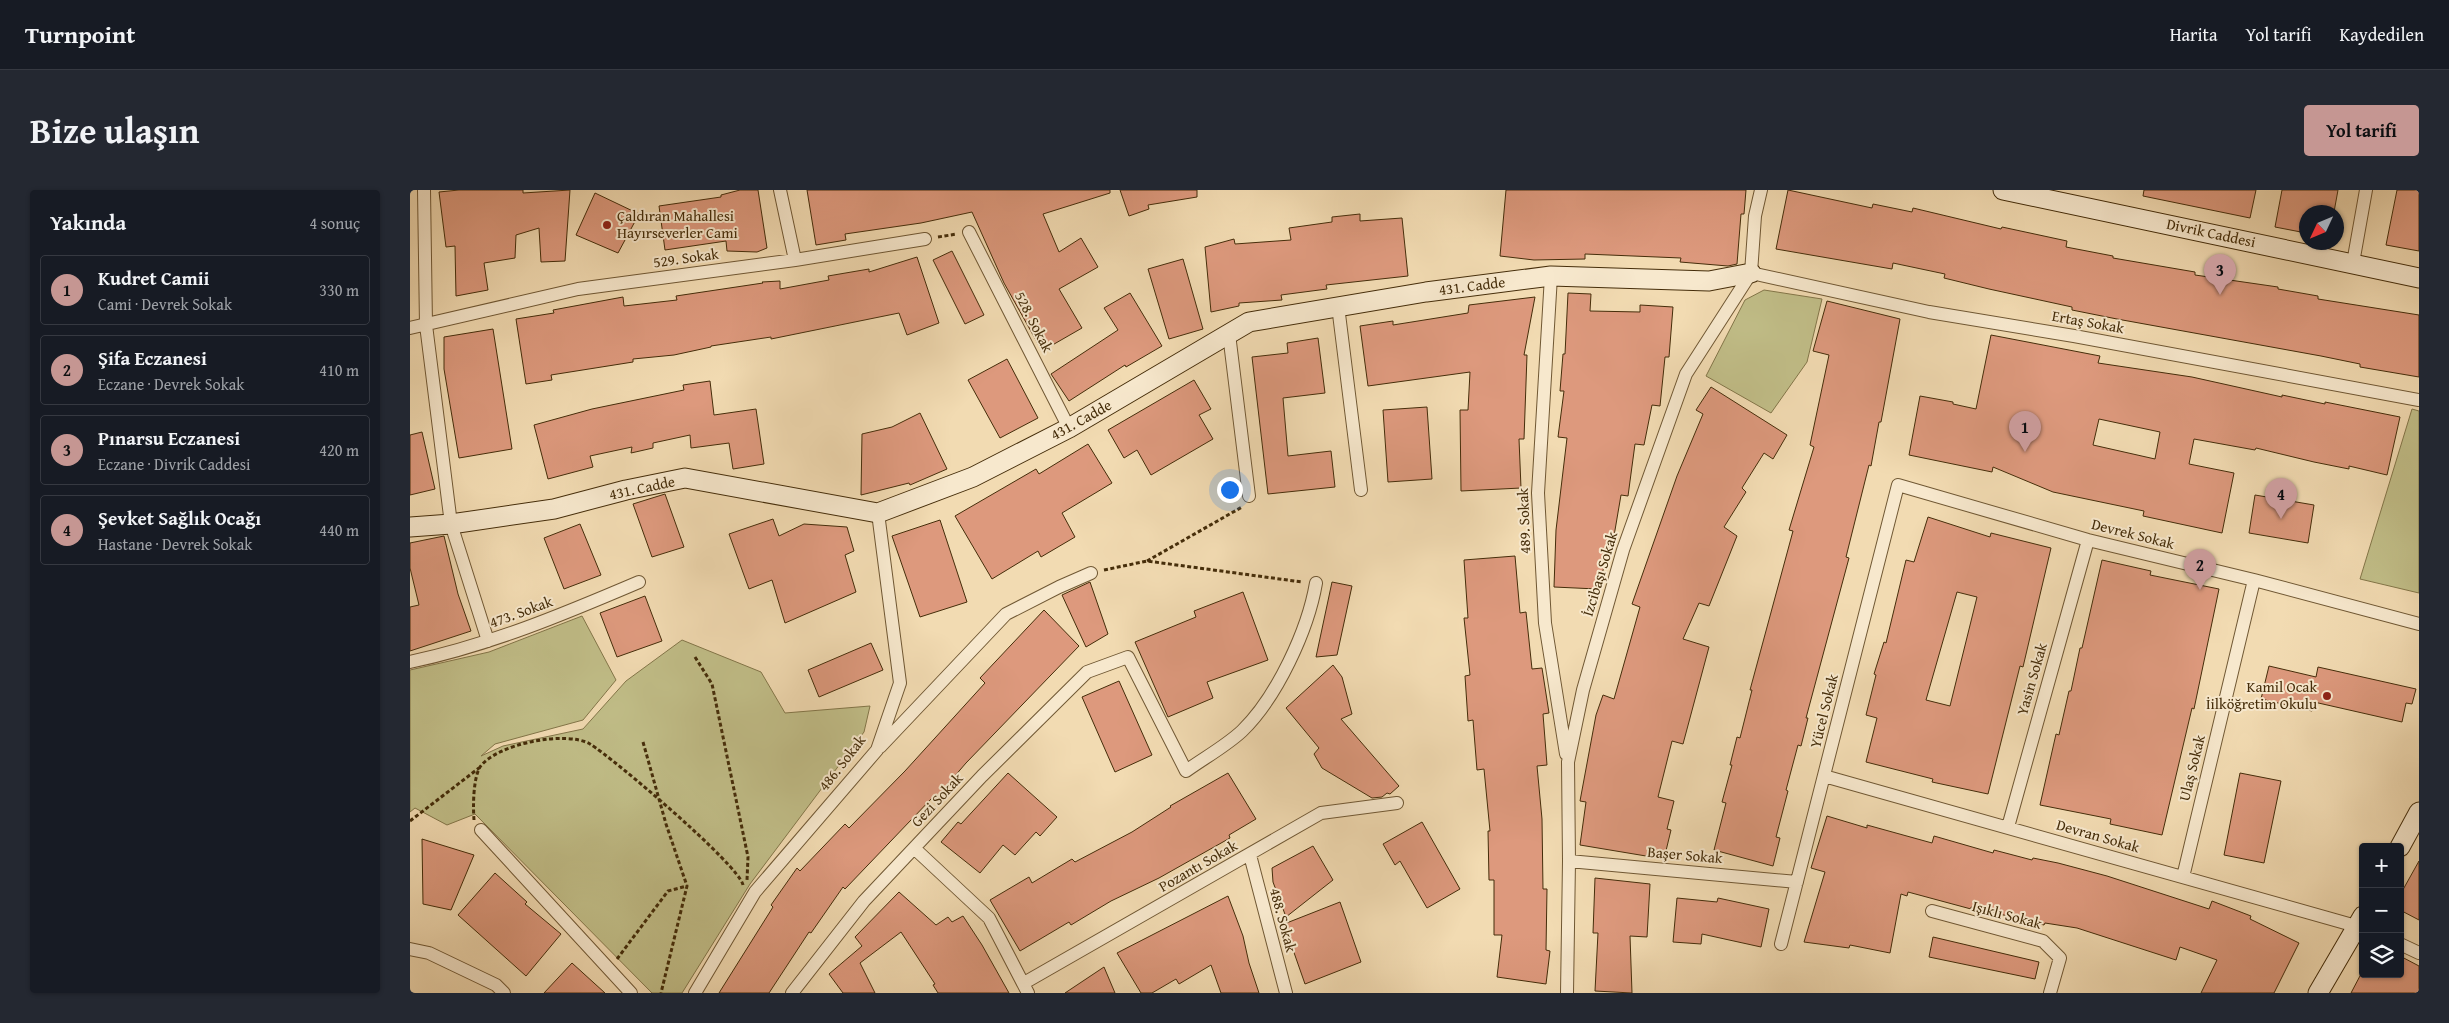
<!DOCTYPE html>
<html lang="tr">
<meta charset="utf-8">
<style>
body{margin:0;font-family:"Gentium Book Plus",serif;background:#242831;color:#f1f3f6}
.controls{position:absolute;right:15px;bottom:15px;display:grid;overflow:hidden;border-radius:5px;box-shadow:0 1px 4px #0004}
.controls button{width:45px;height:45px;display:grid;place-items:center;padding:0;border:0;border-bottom:1px solid #363941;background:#171b24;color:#f1f3f6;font:25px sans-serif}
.compass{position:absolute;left:1889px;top:15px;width:45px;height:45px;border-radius:50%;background:#171b24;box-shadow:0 1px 4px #0004;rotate:226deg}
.you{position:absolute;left:819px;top:299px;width:18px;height:18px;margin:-12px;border:4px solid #fff;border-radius:50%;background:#1a73e8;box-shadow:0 0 0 8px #1a73e833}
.badge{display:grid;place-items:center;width:32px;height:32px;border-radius:50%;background:#c59692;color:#111;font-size:16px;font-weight:700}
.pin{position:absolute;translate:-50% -41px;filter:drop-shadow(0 1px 2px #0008)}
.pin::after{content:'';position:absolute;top:26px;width:18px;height:15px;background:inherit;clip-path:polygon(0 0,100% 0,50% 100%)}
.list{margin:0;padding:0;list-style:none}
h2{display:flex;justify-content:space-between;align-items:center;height:65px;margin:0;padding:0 20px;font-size:21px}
h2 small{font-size:16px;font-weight:400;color:#9ea1a6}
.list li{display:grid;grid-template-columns:32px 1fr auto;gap:15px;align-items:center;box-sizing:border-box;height:70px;margin:0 10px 10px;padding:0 10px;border:1px solid #363941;border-radius:5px}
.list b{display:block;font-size:19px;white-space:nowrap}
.list p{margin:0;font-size:16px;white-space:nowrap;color:#9ea1a6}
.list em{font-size:16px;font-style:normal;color:#9ea1a6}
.icon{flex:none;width:28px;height:28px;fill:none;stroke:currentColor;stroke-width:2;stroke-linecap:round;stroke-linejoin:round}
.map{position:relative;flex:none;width:2009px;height:803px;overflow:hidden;border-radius:5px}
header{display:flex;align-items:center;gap:30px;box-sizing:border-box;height:70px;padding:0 25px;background:#171b24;border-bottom:1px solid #363941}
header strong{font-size:24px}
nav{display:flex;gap:28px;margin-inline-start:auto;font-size:18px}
.intro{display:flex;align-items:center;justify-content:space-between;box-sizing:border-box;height:120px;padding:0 30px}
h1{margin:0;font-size:35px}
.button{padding:12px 22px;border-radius:5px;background:#c59692;color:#111;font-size:18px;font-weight:700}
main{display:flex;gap:30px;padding:0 30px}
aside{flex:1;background:#171b24;border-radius:5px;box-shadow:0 1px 4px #0004}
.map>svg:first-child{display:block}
</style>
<header>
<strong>Turnpoint</strong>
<nav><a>Harita</a><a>Yol tarifi</a><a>Kaydedilen</a></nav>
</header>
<div class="intro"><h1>Bize ulaşın</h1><a class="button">Yol tarifi</a></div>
<main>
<aside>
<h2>Yakında<small>4 sonuç</small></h2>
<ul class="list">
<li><span class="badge">1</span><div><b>Kudret Camii</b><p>Cami · Devrek Sokak</p></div><em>330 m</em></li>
<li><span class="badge">2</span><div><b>Şifa Eczanesi</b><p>Eczane · Devrek Sokak</p></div><em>410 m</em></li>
<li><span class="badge">3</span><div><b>Pınarsu Eczanesi</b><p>Eczane · Divrik Caddesi</p></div><em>420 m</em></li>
<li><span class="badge">4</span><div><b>Şevket Sağlık Ocağı</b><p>Hastane · Devrek Sokak</p></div><em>440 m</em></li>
</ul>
</aside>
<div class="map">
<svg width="2009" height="803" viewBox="0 0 2009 803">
<rect width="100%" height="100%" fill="#f2dbb2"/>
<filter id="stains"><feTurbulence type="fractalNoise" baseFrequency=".004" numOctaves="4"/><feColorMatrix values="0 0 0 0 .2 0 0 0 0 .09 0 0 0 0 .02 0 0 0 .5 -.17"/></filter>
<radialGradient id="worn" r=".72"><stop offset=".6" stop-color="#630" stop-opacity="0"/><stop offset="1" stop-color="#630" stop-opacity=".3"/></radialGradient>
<path fill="#c1be88" stroke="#837649" d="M1354,100L1412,109L1397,172L1361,223L1296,186L1335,110Z
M2002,219L2009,221V403L1950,389Z
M172,426L206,490L173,530L85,554L71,566L93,556L173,539L216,491L272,450L351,482L375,523L460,516L454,542L340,694L272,803H242L65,624L37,635L5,618L0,622V480L79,462Z"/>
<path fill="#dd997d" stroke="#452d0a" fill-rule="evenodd" d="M49,0H113V3L160,0L155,71L131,72L129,38L106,45L105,68L74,73L78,100L46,106L45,56L36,57L29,2Z
M330,0H348L357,58L347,62L317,61L316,51L255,60L249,16L311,7V5Z
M397,0H700V3L633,24L649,62L671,48L688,77L649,99L672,138L632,161L594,93L562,22L511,33L435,44L436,50L406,55Z
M710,0H787V7L738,15L739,19L719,26Z
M1096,0H1336L1334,24H1331L1327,74L1318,76L1270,72L1271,68L1175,64V69L1124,70L1090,66Z
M1378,0L1462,18L1463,14L1502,22L1503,18L1591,39L1592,37L1657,51L1656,57L1703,66V68L1785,82V85L1868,97V99L1908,106V109L2009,125V187L1950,177V174L1911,166L1707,129L1662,120V117L1579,99L1534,88L1535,84L1483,73L1482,79L1366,59Z
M1734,0H1846L1840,28L1733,6Z
M1872,0H1928L1924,22H1896V43L1865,37Z
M1987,0H2009V61L1976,55Z
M185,3L229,24L208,63L166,45Z
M950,24V31L992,28L998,86L916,95L917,99L871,105L872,110L829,113V116L801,122L795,57L824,49L825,54L881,50L879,38L922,32V27Z
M542,61L574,125L555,134L523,70Z
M507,67L529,133L497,145L489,123L361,149V147L301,156V157L264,165L223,169V172L141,185L142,190L116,194L106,129L144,123L143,120L213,107L214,116L267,110L266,106L353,93L352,92L370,91V99L419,90L418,86L459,79V82Z
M773,69L793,139L759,149L738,79Z
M720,103L752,156L716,177L715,175L659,211L641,184L708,140L694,118Z
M1158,103L1181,104L1180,121L1230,122V115L1263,117L1259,167H1255L1250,216L1242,215L1234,255L1225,254L1218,306L1211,305L1204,346L1187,399L1144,397L1146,340L1157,248L1148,247L1154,201H1150L1153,164H1155Z
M1125,107L1114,165H1117L1114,249H1109L1111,298L1051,301L1050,220H1058L1060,182L958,196L950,136L983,131V135L1058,123L1059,115Z
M1417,111L1490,129L1471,232H1469L1461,276L1459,275L1436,367L1439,368L1396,528H1398L1391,556L1388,555L1376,600L1378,601L1366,647L1370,648L1363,676L1304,660L1316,613L1312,612L1322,575H1320L1327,547L1330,548L1342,500H1340L1383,341L1379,340L1404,257L1400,255L1419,165L1403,161Z
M83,139L102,259L49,268L34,179V147Z
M1581,145L1690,166L1688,173L1782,187L1872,207V205L1915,214V212L1990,227L1977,285L1939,276V279L1904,272L1846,258L1845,260L1784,249L1779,274L1824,283L1812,343L1733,326L1734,321L1643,302L1583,277L1582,282L1499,265L1510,206L1543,212V214L1566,219ZM1689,229L1750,242L1745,269L1683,255Z
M908,148L915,203L873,208L878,266L921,261L925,297L858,304L842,167L878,163L877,153Z
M597,169L628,228L590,248L558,190Z
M784,190L801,219L789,225L803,249L741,285L727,260L714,268L698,240Z
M300,191L304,225L346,219L354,274L323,279L319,253L281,258L280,245L243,253V258L221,263L222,257L180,266L183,277L138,289L124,235L182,219L274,200L273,195Z
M1301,197L1377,245L1363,269L1354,263L1332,298L1336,302L1314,337L1327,346L1299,416L1289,413L1273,449L1299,457L1273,554L1262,551L1248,607L1264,611L1257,639L1261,640L1254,669L1170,655L1176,612L1170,611L1186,525L1193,505L1204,509L1230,417L1222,414L1267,286L1293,224L1286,220Z
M1017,217L1022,289L978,292L973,220Z
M510,223L537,279L500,295L499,293L451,305L452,244L482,237Z
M12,242L25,299L0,305V245Z
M678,254L702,293L652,323L665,347L631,367L628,361L582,389L545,326L626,279L629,284Z
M255,304L274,357L242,367L223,314Z
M1845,305L1904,315L1898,353L1839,343Z
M1518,327L1580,347L1581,343L1641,358L1613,477L1610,476L1578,604L1522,592L1523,589L1456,572L1467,528L1456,525L1466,485L1464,484L1474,452L1476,453L1496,370L1504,372ZM1547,402L1567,407L1540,516L1516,510Z
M363,329L369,346L394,334L437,337L444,361L435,365L446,402L375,433L362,390L339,399L319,344Z
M530,330L557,412L510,427L482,346Z
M170,334L191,385L154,399L134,348Z
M34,346L48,404L61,441L0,461V417L9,415L0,378V353Z
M1105,366L1110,423L1116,422L1122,479L1132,478L1139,523L1133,524L1137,575L1127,576L1132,629L1133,699H1137L1136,760L1140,761L1136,794L1087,787L1092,745H1084V690H1079L1078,641H1080L1074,579L1067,580L1063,530L1058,531L1055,486L1060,485L1054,428H1058L1054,370Z
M1692,370L1741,381L1740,385L1809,399L1784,519L1782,518L1752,645L1700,634L1701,629L1630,615L1646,544L1649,545L1659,501H1661L1670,458H1672Z
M680,392L698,444L676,457L652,405Z
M922,392L942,396L927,465L906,467Z
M833,402L858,470L797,492L803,508L758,527L725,452L786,427L784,421Z
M235,406L252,451L207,467L190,423Z
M634,420L669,456L556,573L525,609L523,607L435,699L433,697L401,743L399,742L359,803H309L363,717L361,715L387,678L390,681L435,634L439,638L495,581L575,493L570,488Z
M461,453L473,480L409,507L398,480Z
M923,475L932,487L942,524L931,529L989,596L980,604L977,603L972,607L962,608L912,578L904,564L909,558L876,518Z
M1859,476L1906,487L1908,477L2006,499L2002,514L1996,513L1992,532L1904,512L1902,521L1851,509Z
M709,491L742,565L705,582L672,507Z
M598,583L647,627L630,646L626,642L605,665L593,655L570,683L531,652L548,632L551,634Z
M818,583L846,629L819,645L820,648L749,688L701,711L661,735L659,732L610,761L580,710L619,687L622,693L662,669L665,672L722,642L761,617L760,616Z
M1830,583L1871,591L1854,673L1814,665Z
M1417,626L1457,638V635L1522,653L1524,646L1583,663L1584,660L1622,670L1623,668L1648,673L1697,686L1799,719L1802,711L1841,726L1840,729L1889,753L1864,803H1791L1807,770L1770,757L1766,770L1667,738L1635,733L1634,735L1561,717V719L1498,702L1497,706L1491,704L1480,763L1440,755L1439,758L1394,752L1415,682L1401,678Z
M1012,632L1050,699L1017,718L990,671L985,675L973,654Z
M12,649L64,665L41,720L13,714Z
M903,656L923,690L876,727L863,692L862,678Z
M2009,671V730L1990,720V705Z
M85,683L117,712L115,714L151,744L116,786L48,725Z
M1185,688L1240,694L1237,747L1220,746L1222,803L1185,801L1188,743H1183Z
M489,702L526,735L538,727L542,732L553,726L572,755L599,803H528L523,795L525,794L491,742L450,773L465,803H433L419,784L452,756L445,747Z
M818,706L833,746L839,773L849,803H811L801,775L769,794L766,789L742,803H731L707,763Z
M1267,708L1307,712L1308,708L1359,719L1351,757L1292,744L1291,754L1263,752Z
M930,712L951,772L895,794L874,734Z
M1523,747L1629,772L1625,789L1519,767Z
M1990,766L2009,776V803H1941L1951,784H1990Z
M162,773L195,803H134Z
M694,777L705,803H655Z"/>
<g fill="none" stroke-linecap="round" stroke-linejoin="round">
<g stroke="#705834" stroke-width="14">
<path id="street" d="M14,0L16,135L41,334L78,451
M370,0L385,70
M559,42L659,238
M1943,73L1956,0
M1341,83L1519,122L1664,146L2009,210
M1141,86L1128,303L1135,433L1156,564
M928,116L951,300
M0,138L168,99L385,70L515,49
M819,144L839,306
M0,472C80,455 154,424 229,392
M470,557L596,424L649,397L681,383
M1414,586L1953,738
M1598,637L1678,350
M71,640L221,803
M504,658L579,728L618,803
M840,665L876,803
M1159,671L1387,692
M1773,687L1844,390
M1522,721L1633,751L1650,768L1640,803
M1371,754L1488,295L1678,350L1844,390L2009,434
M1990,754L2009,763
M0,759L19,763L86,795L94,803
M614,793L911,623L987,613
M285,803L345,702L467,560L490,493L468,323
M382,803L454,711L572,586L677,482L718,467L776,581C794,568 816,556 832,541C867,507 898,440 906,393
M1157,803L1159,671L1158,572L1173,500L1213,360L1276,184L1341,83L1345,26L1351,0"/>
</g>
<g stroke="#452d0a" stroke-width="21">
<path id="secondary" d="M1593,0L2009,88
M0,337L41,334L144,319L216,300L275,288L468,323L563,287L659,238L839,132L1016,102L1141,86L1299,91L1341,83
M1990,657L2009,622
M1908,803L1953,726"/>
</g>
<path stroke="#452d0a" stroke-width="3" stroke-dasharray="4 2.5" stroke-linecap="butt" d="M528,47L547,44
M737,371L832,317
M694,380L737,371L892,392
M285,467L302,494L338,667L337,690
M233,552L256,634L277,696L251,803
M64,630C63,617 63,589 70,577C86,554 156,540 180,554C203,568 329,675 333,695
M0,631L69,578
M207,769L258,701L277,696"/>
<use href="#street" stroke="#f7e8cd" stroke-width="12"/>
<use href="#secondary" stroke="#f7e8cd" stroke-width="19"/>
</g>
<g fill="#8f2418" stroke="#f7e8cd" stroke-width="2">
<circle cx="197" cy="35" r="5"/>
<circle cx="1917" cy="506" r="5"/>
</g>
<g text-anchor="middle" stroke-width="4" stroke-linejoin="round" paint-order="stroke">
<g font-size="15" fill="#452d0a" stroke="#f7e8cd" text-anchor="start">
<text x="207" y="31">Çaldıran Mahallesi<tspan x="207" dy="17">Hayırseverler Cami</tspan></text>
<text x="1907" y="502" text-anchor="end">Kamil Ocak<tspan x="1907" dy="17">İilköğretim Okulu</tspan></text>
</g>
<g font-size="15" fill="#452d0a" stroke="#f7e8cd">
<text transform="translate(1801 43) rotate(12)" y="5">Divrik Caddesi</text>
<text transform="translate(276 68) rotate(-8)" y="5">529. Sokak</text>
<text transform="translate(1062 96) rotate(-7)" y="5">431. Cadde</text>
<text transform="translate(624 132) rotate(63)" y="5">528. Sokak</text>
<text transform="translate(1678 132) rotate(10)" y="5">Ertaş Sokak</text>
<text transform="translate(671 230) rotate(-29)" y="5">431. Cadde</text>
<text transform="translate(232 298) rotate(-12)" y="5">431. Cadde</text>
<text transform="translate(1114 331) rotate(-92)" y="5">489. Sokak</text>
<text transform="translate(1723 344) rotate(14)" y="5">Devrek Sokak</text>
<text transform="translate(1190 384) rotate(-73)" y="5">İzcibaşı Sokak</text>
<text transform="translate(111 422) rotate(-20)" y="5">473. Sokak</text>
<text transform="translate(1622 489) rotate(-74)" y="5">Yasin Sokak</text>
<text transform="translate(1414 521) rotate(-76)" y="5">Yücel Sokak</text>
<text transform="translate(432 573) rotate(-52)" y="5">486. Sokak</text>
<text transform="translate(1782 578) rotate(-76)" y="5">Ulaş Sokak</text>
<text transform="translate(527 610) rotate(-47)" y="5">Gezi Sokak</text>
<text transform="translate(1688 646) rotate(16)" y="5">Devran Sokak</text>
<text transform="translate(1275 665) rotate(5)" y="5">Başer Sokak</text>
<text transform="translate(788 676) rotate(-30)" y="5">Pozantı Sokak</text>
<text transform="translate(1597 725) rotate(15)" y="5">Işıklı Sokak</text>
<text transform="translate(873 730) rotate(75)" y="5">488. Sokak</text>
</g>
</g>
<rect width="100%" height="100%" filter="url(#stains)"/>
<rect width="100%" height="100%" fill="url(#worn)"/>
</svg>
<div class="controls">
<button>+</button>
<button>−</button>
<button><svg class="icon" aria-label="layers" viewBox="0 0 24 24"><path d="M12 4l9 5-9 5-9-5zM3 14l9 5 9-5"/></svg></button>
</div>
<svg class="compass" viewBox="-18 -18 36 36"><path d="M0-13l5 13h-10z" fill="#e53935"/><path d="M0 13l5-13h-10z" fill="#9ea1a6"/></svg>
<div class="you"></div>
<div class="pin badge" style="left:1615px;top:262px">1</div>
<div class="pin badge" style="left:1790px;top:400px">2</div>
<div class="pin badge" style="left:1810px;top:105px">3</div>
<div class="pin badge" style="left:1871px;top:329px">4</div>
</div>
</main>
